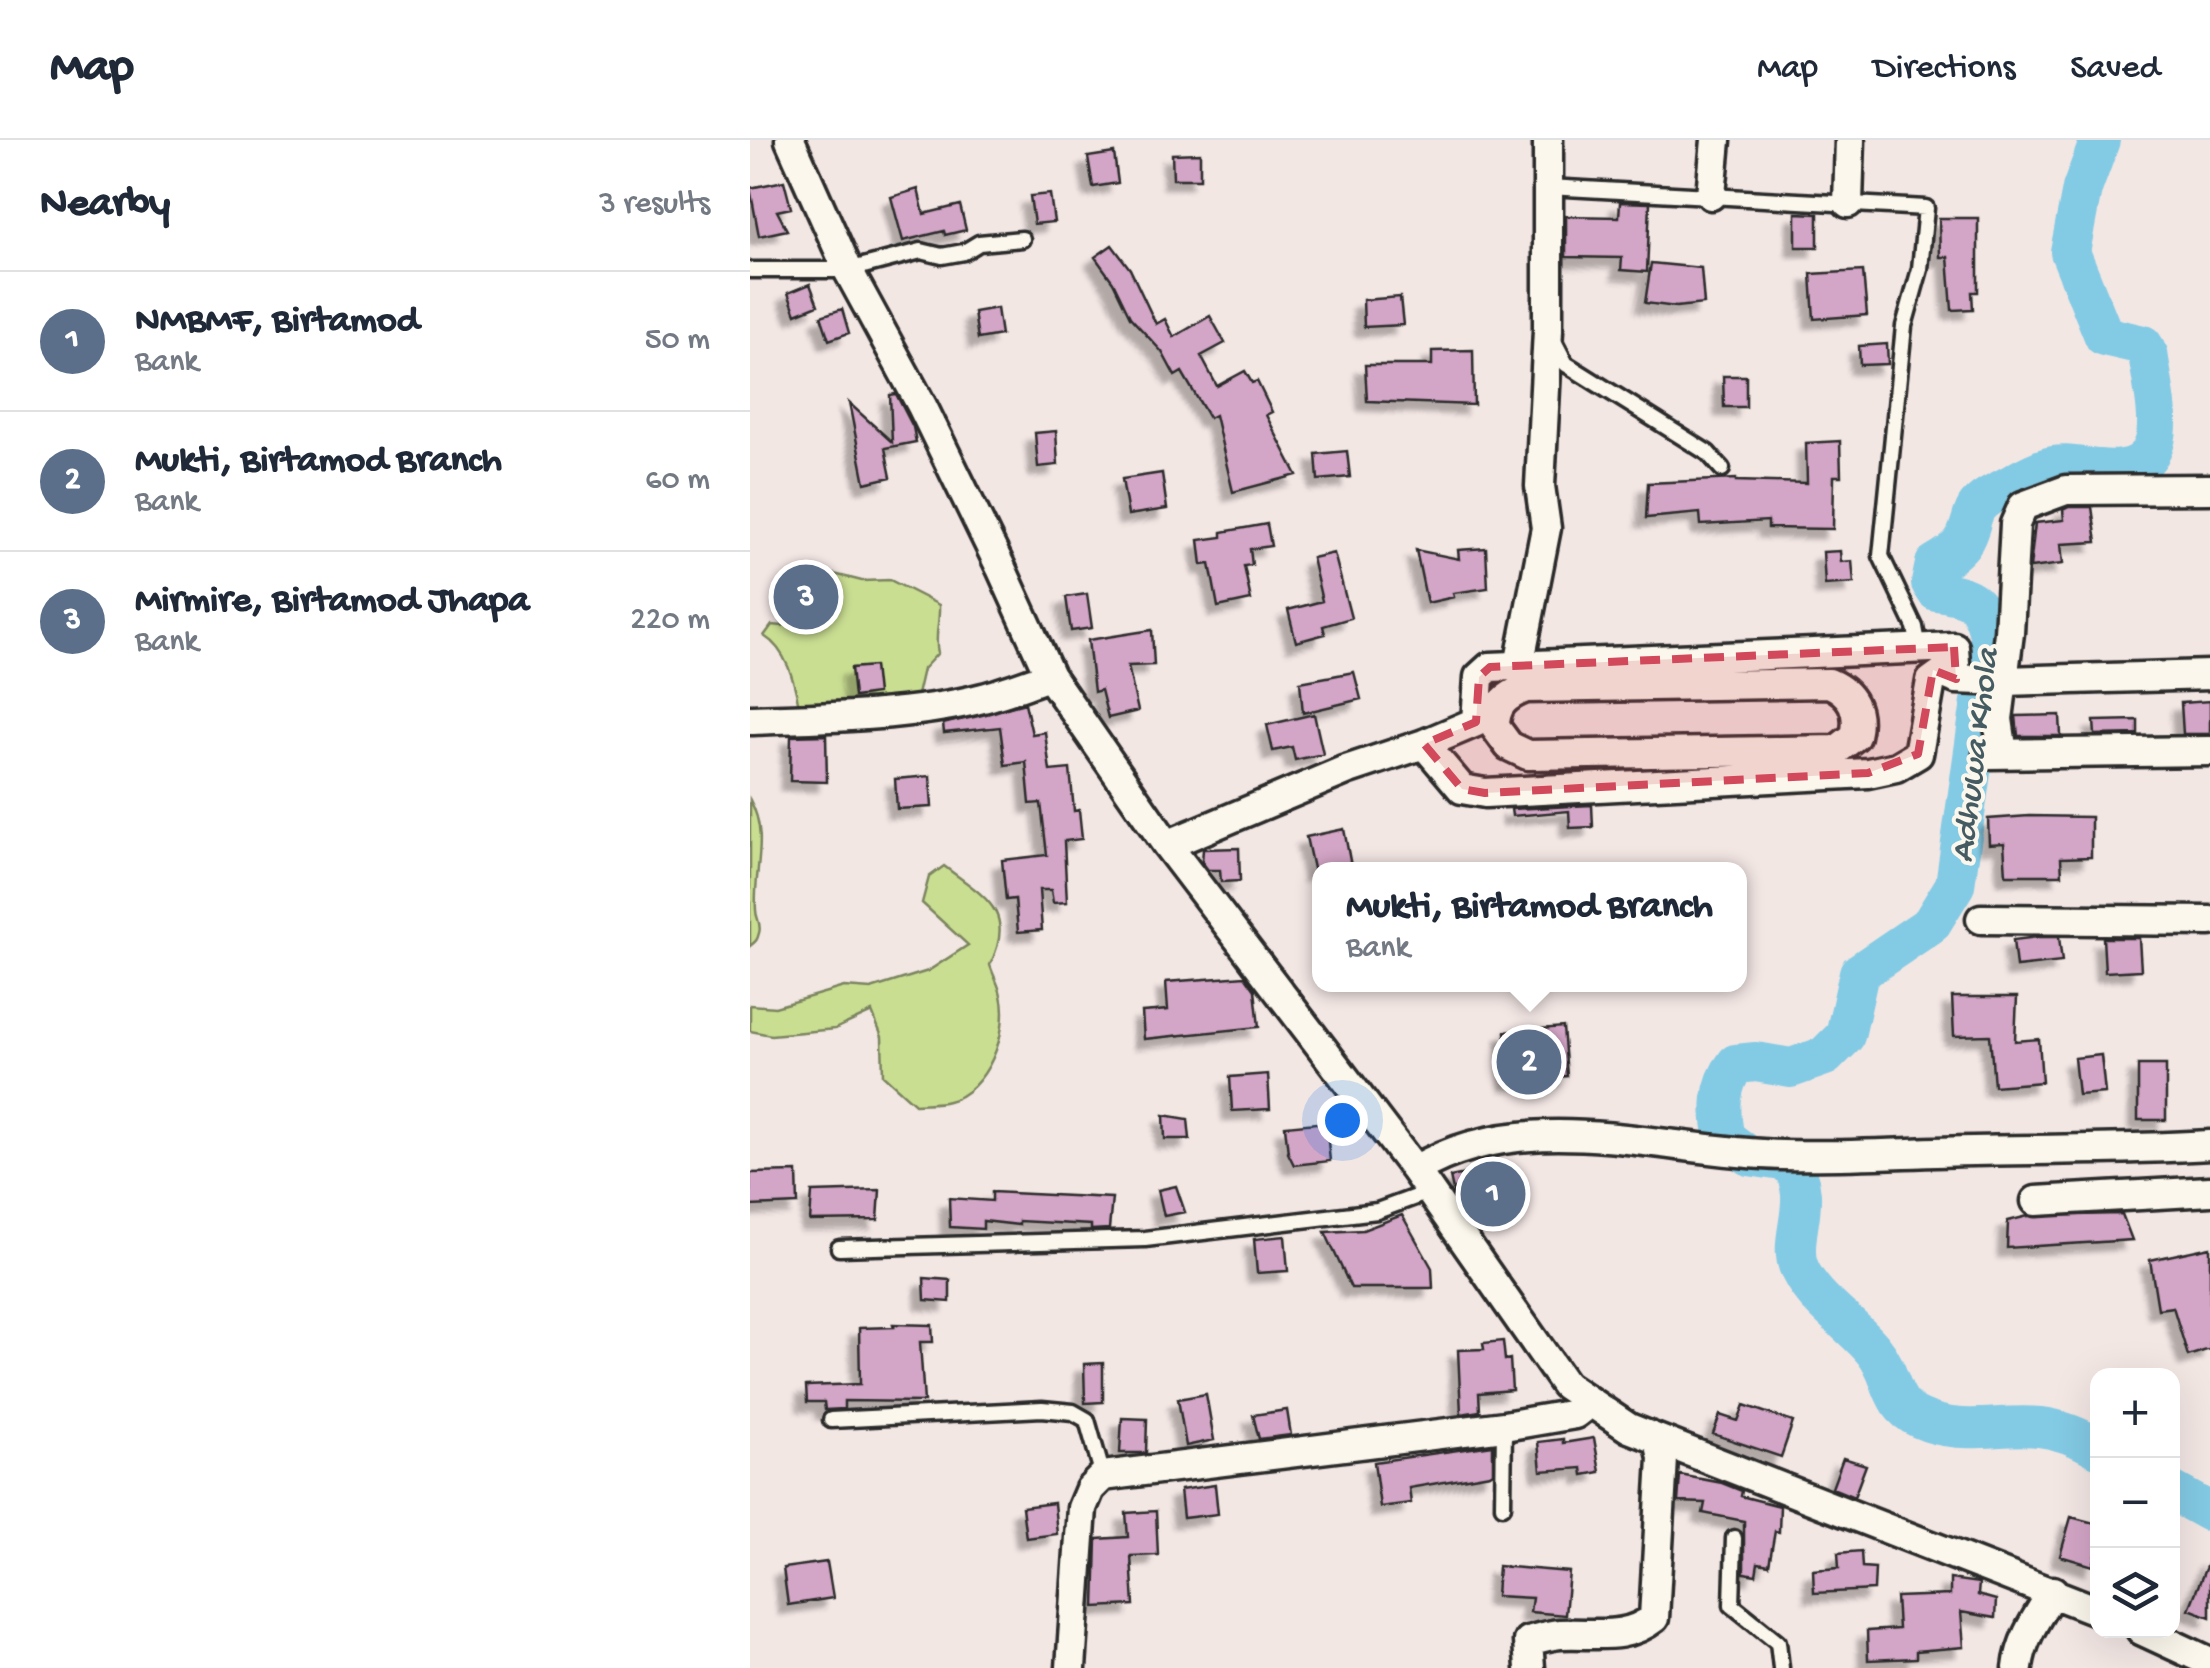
<!DOCTYPE html>
<meta charset="utf-8">
<style>
body{margin:0;font-family:"Gochi Hand",sans-serif;background:#f6f6f7;color:#1f2937}
.controls{position:absolute;right:30px;bottom:30px;display:grid;overflow:hidden;border-radius:20px;box-shadow:0 10px 40px #0002}
.controls button{width:90px;height:90px;display:grid;place-items:center;padding:0;border:0;border-bottom:2px solid #e0e1e3;background:#fff;color:#1f2937;font:50px sans-serif}
.you{position:absolute;left:592px;top:980px;width:35px;height:35px;margin:-25px;border:8px solid #fff;border-radius:50%;background:#1a73e8;box-shadow:0 0 0 15px #1a73e833}
.badge{display:grid;place-items:center;width:65px;height:65px;border-radius:50%;background:#d93025;color:#fff;font-size:32px;font-weight:700}
.pin{position:absolute;translate:-50% -50%;border:5px solid #fff;box-shadow:0 2px 10px #0006}
.popup{position:absolute;left:562px;top:722px;width:435px;height:130px;box-sizing:border-box;display:grid;place-content:center;border-radius:20px;background:#fff;filter:drop-shadow(0 2px 8px #0005);font-size:32px;white-space:nowrap;color:#747a83}
.popup b{font-size:38px;color:#1f2937}
.popup::after{content:'';position:absolute;left:50%;top:100%;margin-left:-20px;border:20px solid transparent;border-top-color:#fff}
.list{margin:0;padding:0;list-style:none}
h2{display:flex;justify-content:space-between;align-items:center;height:130px;margin:0;padding:0 40px;font-size:42px}
h2 small{font-size:32px;font-weight:400;color:#747a83}
.list li{display:grid;grid-template-columns:65px 1fr auto;gap:30px;align-items:center;box-sizing:border-box;height:140px;padding:0 40px;border-top:2px solid #e0e1e3}
.list b{display:block;font-size:38px;white-space:nowrap}
.list p{margin:0;font-size:32px;white-space:nowrap;color:#747a83}
.list em{font-size:32px;font-style:normal;color:#747a83}
.icon{flex:none;width:55px;height:55px;fill:none;stroke:currentColor;stroke-width:2;stroke-linecap:round;stroke-linejoin:round}
.map{position:relative;flex:none;width:1460px;height:1528px;overflow:hidden}
header{display:flex;align-items:center;gap:60px;box-sizing:border-box;height:140px;padding:0 50px;background:#fff;border-bottom:2px solid #e0e1e3}
header strong{font-size:48px}
nav{display:flex;gap:55px;margin-inline-start:auto;font-size:35px}
main{display:flex}
aside{flex:1;background:#fff}
.map>svg:first-child{display:block}
</style>
<header>
<strong>Map</strong>
<nav><a>Map</a><a>Directions</a><a>Saved</a></nav>
</header>
<main>
<aside>
<h2>Nearby<small>3 results</small></h2>
<ul class="list">
<li><span class="badge" style="background:#5c6f8a">1</span><div><b>NMBMF, Birtamod</b><p>Bank</p></div><em>50 m</em></li>
<li><span class="badge" style="background:#5c6f8a">2</span><div><b>Mukti, Birtamod Branch</b><p>Bank</p></div><em>60 m</em></li>
<li><span class="badge" style="background:#5c6f8a">3</span><div><b>Mirmire, Birtamod Jhapa</b><p>Bank</p></div><em>220 m</em></li>
</ul>
</aside>
<div class="map">
<svg width="1460" height="1528" viewBox="0 0 1460 1528">
<defs>
<filter id="shadow"><feDropShadow dx="-9" dy="9" stdDeviation="2.5" flood-color="#0004"/></filter>
</defs>
<rect width="100%" height="100%" fill="#f3e7e4"/>
<filter id="ink" filterUnits="userSpaceOnUse"><feTurbulence type="fractalNoise" baseFrequency=".01" numOctaves="2"/><feDisplacementMap in="SourceGraphic" scale="20" xChannelSelector="R" yChannelSelector="G"/><feConvolveMatrix kernelMatrix="1 2 1 2 8 2 1 2 1" color-interpolation-filters="sRGB"/></filter>
<g filter="url(#ink)">
<path fill="#cade92" stroke="#7a845e" stroke-width="2.5" d="M84,434L112,441L140,440L189,465C190,483 184,496 188,513L173,529L167,555L148,563L49,566C44,541 37,510 14,496L22,485L33,486L51,445Z
M0,660C20,696 3,732 6,770C6,779 12,784 9,793C7,801 6,801 0,806Z
M194,726C234,757 267,770 240,825C243,835 249,845 251,855C260,892 237,952 198,961C187,964 176,963 165,964L133,935L132,897L122,872L85,889L21,895L0,891V865L25,867L94,847L121,849L178,831L218,805L172,763L179,737Z"/>
<g fill="none" stroke-linecap="round" stroke-linejoin="round">
<path stroke="#83cae4" stroke-width="40" d="M1348,1308C1331,1298 1309,1289 1290,1287C1248,1283 1210,1297 1169,1278C1138,1264 1144,1235 1124,1211C1103,1184 1059,1158 1048,1125C1038,1095 1066,1057 1039,1022L999,1016L975,998C969,971 969,946 986,924L1006,922L1041,928L1075,916L1095,896L1109,833L1181,784L1205,745L1240,498C1231,461 1223,456 1186,451L1181,443L1185,424C1196,418 1207,411 1214,400C1227,376 1216,368 1247,352C1262,345 1279,333 1295,328C1312,322 1330,327 1348,329C1430,338 1405,265 1398,213L1393,205L1354,196L1320,112L1332,49L1350,0
M1422,1351L1460,1372"/>
</g>
<path fill="#d3a5c6" stroke="#2b2b2b" stroke-width="2.5" filter="url(#shadow)" d="M364,13L368,43L343,47L338,17Z
M450,13V39H423L422,14Z
M34,41L41,68L27,71L37,90L9,96L0,48Z
M168,49L174,74L210,65L216,90L195,95L194,91L153,101L141,57Z
M300,54L304,82L284,84L280,56Z
M870,62L900,63L897,132L871,130L872,118L816,117V76L869,77Z
M1046,73L1068,74V107H1046Z
M1189,78H1228V152H1222L1223,169L1202,170L1198,117H1190Z
M362,105L380,129L406,184L415,179L424,197L460,176L475,203L451,216L467,246L495,231L502,243L507,241L522,272L516,275L547,335L483,352L465,275L459,278L432,232L425,236L412,212L380,177L363,142L345,117Z
M901,123L951,128L954,164L926,167L895,163Z
M1113,131L1117,175L1064,179L1061,134Z
M60,144L68,165L46,174L38,153Z
M650,157L653,185L614,187L613,160Z
M247,168L251,195L228,199L224,172Z
M92,169L99,193L79,200L71,176Z
M1137,204L1138,224L1110,225L1109,206Z
M723,210L724,265L617,261L615,225H682V211Z
M973,236H996V267H974Z
M146,254L163,287L166,302L135,308L141,337L115,343L99,263L142,302L140,255Z
M306,291L308,325L288,327L285,293Z
M1090,301L1091,336H1084L1083,389L1018,388V381L951,385L950,373L896,378L898,343L986,339V341L1057,343L1056,303Z
M597,311L600,337L568,340L566,314Z
M412,333L417,369L378,375L372,339Z
M1319,367H1342L1347,402L1311,404L1313,424L1280,428L1285,383L1314,380L1313,370Z
M517,384L521,406L500,409L502,425L494,426L501,460L468,467L460,424L452,425L449,400L472,397V392Z
M736,408L738,448L703,453L704,457L677,463L666,410L709,419L708,410Z
M1090,411L1091,422L1102,421L1104,443L1075,445L1073,412Z
M584,413L601,478L573,486L575,494L546,502L538,470L572,461L562,418Z
M337,454L342,488L321,491L316,457Z
M402,490L404,525L378,526L388,571L358,578L351,550L344,552L338,500Z
M124,526L127,554L104,557L101,528Z
M604,532L611,559L553,573L550,542Z
M1460,561V594H1433L1431,563Z
M275,563L282,594L295,592L300,631L320,629L324,671L329,670L332,699L314,701L317,762L303,763L301,750H289L292,790L268,792L265,759L256,760L252,720L297,715L291,663L280,664L276,622L255,625L250,587L194,593L193,584Z
M564,574L573,614L545,620L542,607L523,611L517,585Z
M1310,575L1311,596H1268L1266,576Z
M1388,580V594L1345,595L1344,581Z
M76,595L77,642L40,641L41,596Z
M180,636L182,667L147,669L145,639Z
M842,665L843,687L820,688L819,671L762,676L761,669Z
M1279,676L1341,677V717L1311,718L1312,735H1256L1254,703L1239,704L1238,679Z
M594,689L601,726L569,730L564,733L556,697Z
M489,708L490,741L471,742L470,730H458L452,722L453,709Z
M1288,797H1309L1312,822L1266,827L1263,800Z
M1353,798H1389L1391,830L1355,832Z
M495,836L505,850L509,887L394,899L392,872L418,870L416,842Z
M1202,857H1267L1265,901L1289,899L1292,942L1244,946L1240,895L1204,896Z
M813,887L817,936L759,941L755,892Z
M1351,915L1355,953L1328,955L1324,918Z
M1388,925H1416V980H1388Z
M518,934L520,969L482,971L480,937Z
M414,975L438,979L440,999H415Z
M576,982L580,1021L544,1025L538,1013L535,986Z
M731,1031L733,1042L758,1038L762,1059L713,1069L704,1055L700,1037Z
M47,1032L48,1064L0,1066V1033Z
M426,1046L435,1072L414,1076L408,1050Z
M130,1050L128,1080L60,1081L62,1052Z
M242,1052L362,1058L359,1089L341,1090V1085L269,1081V1085L233,1081V1089L200,1087L199,1058L242,1061Z
M1372,1074L1382,1100L1257,1108L1258,1081L1278,1076Z
M652,1075L682,1128L683,1148H601L575,1092L613,1090Z
M535,1096L538,1131L507,1133L504,1099Z
M1460,1107V1209L1438,1216L1423,1167L1408,1169L1400,1120Z
M174,1138L200,1140V1162L175,1160Z
M143,1184L182,1185L183,1202H170L174,1262L94,1261V1269L75,1270L74,1262H57L56,1246L110,1244L109,1188L144,1187Z
M753,1201L755,1220L760,1219L762,1250L729,1253L730,1271L711,1274L708,1210L734,1209L733,1203Z
M353,1223V1262L335,1263L334,1224Z
M456,1254L464,1300L436,1306L428,1259Z
M994,1265L1043,1282L1031,1317L963,1294L970,1275L988,1281Z
M537,1270L541,1295L509,1299L503,1275Z
M372,1278L397,1279L396,1313H370Z
M844,1298L850,1332L833,1335L832,1328L791,1331L788,1302L813,1299V1303Z
M743,1305V1332L740,1334L659,1348L661,1363L630,1367L624,1322Z
M1093,1318L1116,1325L1104,1357L1082,1348Z
M930,1335L972,1343L992,1351L991,1356L1030,1366L1029,1392L1025,1391L1019,1425L1008,1423L1006,1435L994,1433V1381L953,1373L955,1363L928,1362Z
M465,1345L468,1374L433,1378L430,1350Z
M304,1363L307,1394L276,1398L272,1367Z
M406,1371L408,1415L381,1416L384,1465L345,1467L347,1399L378,1397L376,1373Z
M1321,1377L1348,1384V1408L1343,1426L1310,1416Z
M1111,1411L1112,1427L1125,1428L1124,1450L1064,1453L1063,1430L1089,1428L1088,1413Z
M1459,1419H1460V1477L1439,1469Z
M77,1422L83,1458L38,1465L33,1428Z
M748,1426L819,1432L815,1475L780,1472L782,1458L746,1456Z
M1200,1439L1229,1443L1228,1455L1246,1460L1245,1478L1211,1472L1214,1507L1166,1511V1518L1118,1520L1117,1491L1148,1489L1146,1457L1200,1455Z"/>
<g fill="none" stroke-linecap="round" stroke-linejoin="round">
<g stroke="#2b2b2b" stroke-width="21">
<path id="lane" d="M798,47L1176,68L1170,129L1154,186L1131,416L1165,487L1169,509
M0,130H98L171,111L192,116L214,112L229,103L272,99
M803,199L816,224L958,313L972,329
M89,1108L395,1099L627,1071L679,1052
M81,1280L292,1269L323,1272L337,1280L353,1336
M753,1366L754,1286
M984,1398L982,1465L1028,1502L1031,1528"/>
</g>
<g stroke="#2b2b2b" stroke-width="35">
<path id="street" d="M40,0L98,130L172,266L251,428L300,536L417,705L665,1030L815,1245L879,1288L1348,1471
M961,55L966,0
M1098,63L1100,0
M769,526L796,388L790,346L798,190V0
M1079,543C1102,553 1111,571 1105,596L1087,610L778,615L759,606L745,587C745,565 755,556 776,548Z
M0,580C71,578 165,576 233,558C256,552 278,543 300,536
M674,604L712,649L735,653L1118,633L1146,627L1168,614L1181,541L1192,533L1206,539
M1238,614L1460,611
M1253,614L1248,579L1259,493L1265,384L1273,366L1316,350L1460,349
M417,705L596,630L674,604L726,582L729,537L740,527L1204,507L1206,539L1255,541L1460,535
M1231,779L1460,781
M665,1030C777,963 911,1012 1032,1015C1096,1017 1160,1012 1223,1011C1302,1009 1381,1010 1460,1005
M1286,1061L1460,1051
M1391,1490L1460,1522
M321,1528L332,1368L340,1349L353,1336L754,1286L825,1274L838,1264
M780,1528L778,1501C789,1498 799,1495 810,1494C844,1492 875,1501 904,1478L913,1318L909,1300
M1268,1528C1271,1499 1288,1476 1303,1451"/>
</g>
<use href="#lane" stroke="#fbf7ec" stroke-width="14"/>
<use href="#street" stroke="#fbf7ec" stroke-width="28"/>
</g>
</g>
<path fill="#d1495b" fill-opacity="0.2" stroke="#d1495b" stroke-width="8" stroke-dasharray="20 12" stroke-linejoin="round" d="M1204,507L1206,539L1183,530L1168,614L1118,633L735,653L712,649L674,604L726,582L729,537L740,527Z"/>
<g text-anchor="middle" stroke-width="8" stroke-linejoin="round" paint-order="stroke">
<g font-size="35" font-style="italic" fill="#455b62" stroke="#fbf7ec">
<text transform="translate(1222 615) rotate(-83)" y="12">Adhuwa Khola</text>
</g>
</g>
</svg>
<div class="controls">
<button>+</button>
<button>−</button>
<button><svg class="icon" aria-label="layers" viewBox="0 0 24 24"><path d="M12 4l9 5-9 5-9-5zM3 14l9 5 9-5"/></svg></button>
</div>
<div class="you"></div>
<div class="pin badge" style="left:743px;top:1054px;background:#5c6f8a">1</div>
<div class="pin badge" style="left:779px;top:922px;background:#5c6f8a">2</div>
<div class="popup"><b>Mukti, Birtamod Branch</b>Bank</div>
<div class="pin badge" style="left:56px;top:457px;background:#5c6f8a">3</div>
</div>
</main>
